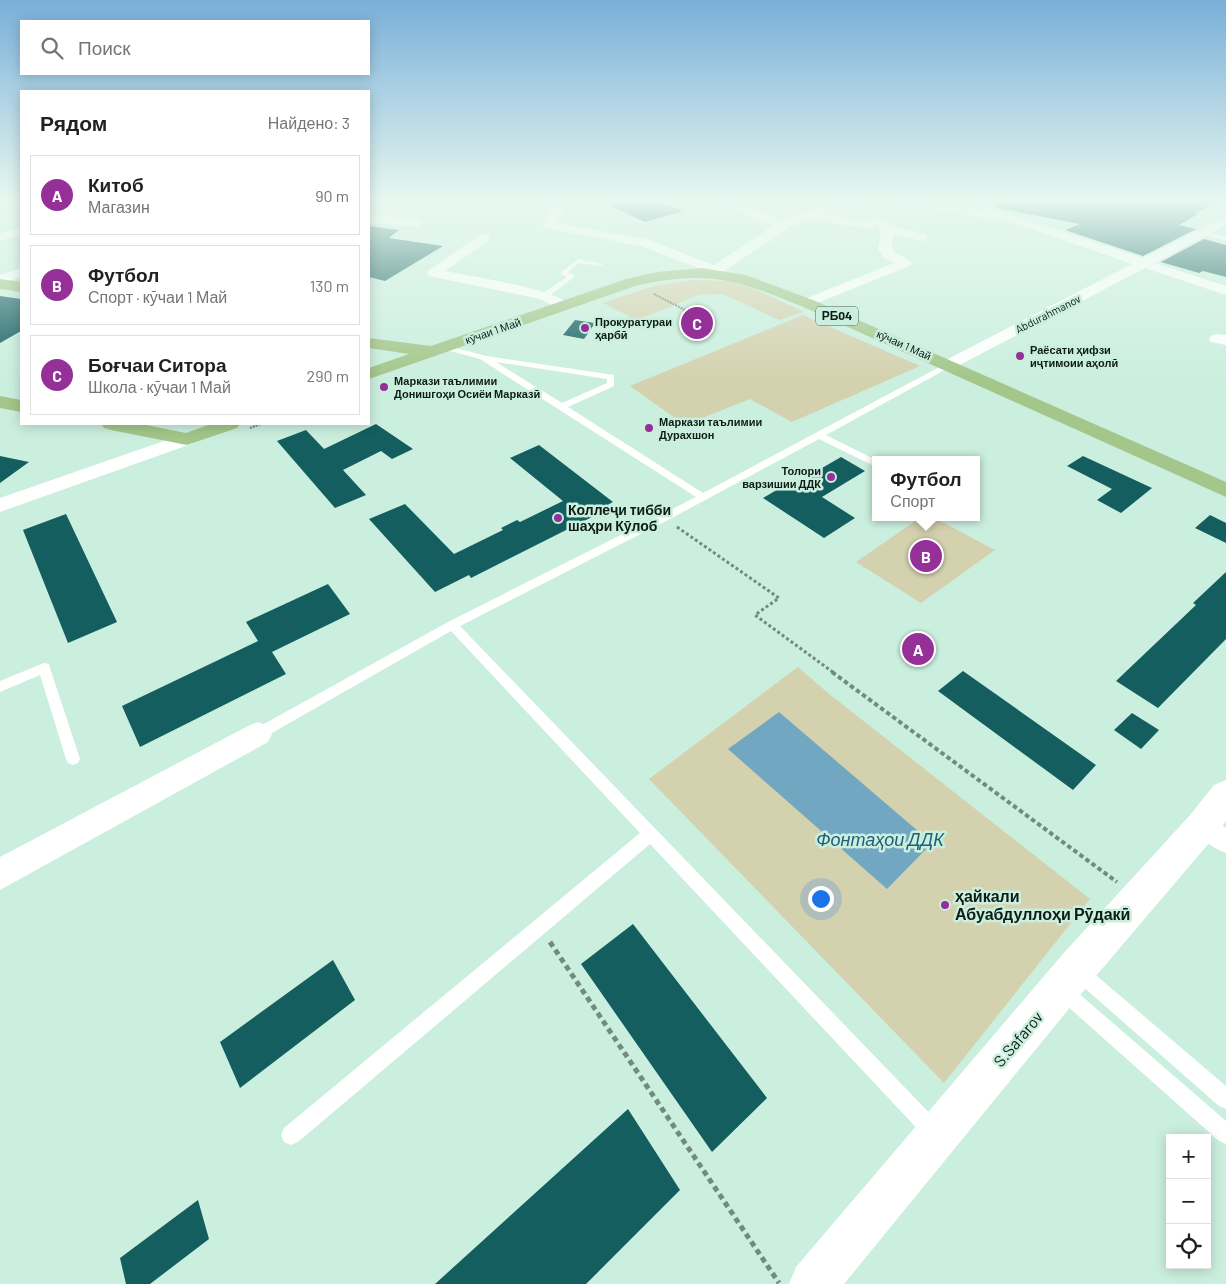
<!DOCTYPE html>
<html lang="ru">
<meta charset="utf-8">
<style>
body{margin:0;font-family:Barlow,sans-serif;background:#f2f2f2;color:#202124}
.controls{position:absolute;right:15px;bottom:15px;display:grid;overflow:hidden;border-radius:0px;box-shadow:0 2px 12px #0003}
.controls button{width:45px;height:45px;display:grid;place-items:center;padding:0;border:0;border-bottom:1px solid #e0e0e0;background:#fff;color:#202124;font:25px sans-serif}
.you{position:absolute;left:820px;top:898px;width:18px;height:18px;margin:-12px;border:4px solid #fff;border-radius:50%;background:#1a73e8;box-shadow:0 0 0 8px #1a73e833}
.badge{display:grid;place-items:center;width:32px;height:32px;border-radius:50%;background:#943097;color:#fff;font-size:16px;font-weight:700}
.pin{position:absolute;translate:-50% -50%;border:2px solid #fff;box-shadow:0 1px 5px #0006}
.popup{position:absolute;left:872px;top:456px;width:108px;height:65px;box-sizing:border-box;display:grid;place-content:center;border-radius:0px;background:#fff;filter:drop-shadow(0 1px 4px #0005);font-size:16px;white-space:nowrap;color:#757577}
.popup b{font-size:19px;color:#202124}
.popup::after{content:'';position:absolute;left:50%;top:100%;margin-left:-10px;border:10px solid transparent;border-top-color:#fff}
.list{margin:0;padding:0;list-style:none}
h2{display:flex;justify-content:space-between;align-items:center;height:65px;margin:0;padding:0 20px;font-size:21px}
h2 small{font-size:16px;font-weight:400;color:#757577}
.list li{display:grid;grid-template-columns:32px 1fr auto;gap:15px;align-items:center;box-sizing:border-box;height:80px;margin:0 10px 10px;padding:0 10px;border:1px solid #e0e0e0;border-radius:0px}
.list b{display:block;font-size:19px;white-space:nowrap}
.list p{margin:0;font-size:16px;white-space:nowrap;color:#757577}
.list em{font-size:16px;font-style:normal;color:#757577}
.icon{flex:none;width:28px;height:28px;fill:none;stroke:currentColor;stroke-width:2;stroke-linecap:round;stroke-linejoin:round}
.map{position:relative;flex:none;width:1226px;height:1284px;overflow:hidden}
.search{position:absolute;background:#fff;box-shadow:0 2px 12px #0003;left:20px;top:20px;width:350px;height:55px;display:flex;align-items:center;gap:12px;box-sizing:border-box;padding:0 18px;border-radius:0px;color:#757577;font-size:19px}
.panel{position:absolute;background:#fff;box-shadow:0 2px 12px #0003;left:20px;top:90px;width:350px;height:335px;border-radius:0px}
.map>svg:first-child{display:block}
</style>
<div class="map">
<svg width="1226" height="1284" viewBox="0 0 1226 1284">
<rect width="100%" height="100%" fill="#cbefde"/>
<path fill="#d4d1af" d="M691,280L727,281L748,286L804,312L779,320L723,294L699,295L637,320L603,303L654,286Z
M803,315L920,366L792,422L750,399L685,425L630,386Z
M921,517H933L995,550L921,603L856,562Z
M798,667L828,693L1090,899L944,1083L649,779Z"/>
<path fill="#72a7c2" d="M779,712L932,843L887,889L728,749Z"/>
<path fill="#145e60" d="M595,199H656L683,211L645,222Z
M998,199H1112L1129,203L1130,199H1223L1195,213L1198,214L1179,225L1196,229L1143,256L1065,230L1080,224L997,208Z
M369,226L399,230L389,238L443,246L385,281L369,277Z
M1204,239L1226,245V277L1203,271L1199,273L1161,262Z
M0,296L21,299V331L0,343Z
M575,320L595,323L584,339L563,335Z
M376,424L413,449L392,459L381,451L343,470L366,495L335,508L277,441L306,430L324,449Z
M539,445L613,502L589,515L592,517L471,578L469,575L435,592L369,519L405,504L454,554L503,530L501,528L517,520L520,522L563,501L510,458Z
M0,456L29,462L0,483Z
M1083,456L1152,488L1121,513L1097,500L1112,489L1067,466Z
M841,457L865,471L822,497L855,518L824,538L763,498L787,484L791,486Z
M66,514L117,622L68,643L23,530Z
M1210,515L1226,523V543L1195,528Z
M1226,572V639L1158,708L1116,681L1196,605L1193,603Z
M328,584L350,614L272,652L286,674L140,747L122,706L258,641L246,622Z
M920,637L935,647L916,664L900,651Z
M963,671L1096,765L1073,790L938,691Z
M1132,713L1159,730L1141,749L1114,730Z
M633,924L767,1098L712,1152L581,964Z
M333,960L355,1000L240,1088L220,1042Z
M628,1109L680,1190L586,1284H435Z
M198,1200L209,1239L150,1284H126L120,1258Z"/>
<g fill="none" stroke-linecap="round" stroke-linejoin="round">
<path stroke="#718b7f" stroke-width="2" stroke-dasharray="2 1" stroke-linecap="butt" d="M654,294L685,310
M250,428L261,424"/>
<path stroke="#718b7f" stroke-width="3" stroke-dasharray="3 2.5" stroke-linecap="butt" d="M677,527L779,598L755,615L834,673"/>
<path stroke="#718b7f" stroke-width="4" stroke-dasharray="4.5 3" stroke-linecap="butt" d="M832,672L1117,882"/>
<path stroke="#718b7f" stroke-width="5" stroke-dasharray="5.5 4" stroke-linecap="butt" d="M550,942L779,1283"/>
<path fill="#fff" fill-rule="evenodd" d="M1203,231L1226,237V241L1201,234L1200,233Z
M578,259L603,264L600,266L579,263L568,272L574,275V277L547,298H541V294L567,277L561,274V272Z
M443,345L487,356L614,375V386L568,407L703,493L947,363L954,365L826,435L876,460V467L819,439L668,520L460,626L940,1124L943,1131L940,1138L933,1141L926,1138L650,844L298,1142L291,1145L284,1142L281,1135L284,1128L640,833L451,631L263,738L258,740L253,738L251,734L253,730L448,622L696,497L480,359L443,349ZM496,362L607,379V383L562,403Z
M44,663L49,664L50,668L80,759L78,763L73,765L68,763L66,759L40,675L0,692V681Z
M1078,962L1084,965L1226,1086V1109L1219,1106L1072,977L1069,971L1072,965Z
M1063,982L1069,985L1226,1121V1144L1219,1141L1057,997L1054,991L1057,985Z"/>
<path fill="#fff" fill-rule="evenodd" d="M1203,814L1211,818L1226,828V853C1213,848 1197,838 1192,825L1195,818Z"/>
<path fill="#fff" fill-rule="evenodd" d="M532,199H544V202L563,205L565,208L556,223L649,240L714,265L773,226L724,206L718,199H730L782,221L840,199H902L984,211L977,199H989L994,209L1143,258L1226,216V225L1155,263L1226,286V295L1145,268L950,370L944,369L942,365L944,361L1132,264L1008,221L878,202L864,205H846L825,213C837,216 854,222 866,220C874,219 878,217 886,219L890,226L926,234L928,237L922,241L893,234L892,249C896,256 907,256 912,263L910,266L807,307L802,306L800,303L802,300L894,263L884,258L878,249L881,235L878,225L869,228L843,225L814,217L790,227L721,273L712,276L707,275L706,271L641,246L545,228L543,225L552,210L535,206Z
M369,215L417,219L423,223L417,227L369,223Z
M21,227V235L0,241V233Z
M484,234L488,235L490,238L488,241L445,271C469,276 559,289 571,306L569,309H559L540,299L429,276L427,273L429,270L480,235Z
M21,268V277L0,284V275Z
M1217,334L1226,335V345L1211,342L1209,339L1211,336Z
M187,433L194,435L196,439L194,443L0,512V498Z
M258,722L268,726L272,734L268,742L0,890V857L248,726Z"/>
<path fill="#fff" fill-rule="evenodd" d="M1226,780V821L1215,836L1090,983L844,1284H789L796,1267L1062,955L1191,814L1214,785Z"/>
<path fill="#a4c68a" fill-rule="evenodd" d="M701,268L746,275L813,300L1226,482V497L801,306C736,279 706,270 635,286L369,379V368L409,354L369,348V338L431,346L626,279L657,272Z
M0,279L21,282V292L0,289Z
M0,396L21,400V412L0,408Z
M101,424H141L186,433L211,424H240L237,428L187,445L111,430L104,428Z"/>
</g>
<linearGradient id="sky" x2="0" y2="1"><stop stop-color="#79afd9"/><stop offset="0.53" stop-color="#e8f8f0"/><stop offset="1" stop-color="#e8f8f0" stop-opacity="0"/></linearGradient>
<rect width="1226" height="379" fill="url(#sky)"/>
<g fill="#943097" stroke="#cbefde" stroke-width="2">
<circle cx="585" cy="328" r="5"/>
<circle cx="1020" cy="356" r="5"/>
<circle cx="384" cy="387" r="5"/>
<circle cx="649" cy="428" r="5"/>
<circle cx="831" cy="477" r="5"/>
<circle cx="558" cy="518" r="5"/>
<circle cx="945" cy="905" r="5"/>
</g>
<g text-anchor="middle" stroke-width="5" stroke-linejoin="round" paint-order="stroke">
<g font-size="11" fill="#0e1c16" stroke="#cbefde">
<text transform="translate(1048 314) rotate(-27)" y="4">Abdurahmanov</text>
<text transform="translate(493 331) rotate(-19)" y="4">кӯчаи 1 Май</text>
<text transform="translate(904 345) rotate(24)" y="4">кӯчаи 1 Май</text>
</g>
<g font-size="11" font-weight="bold" fill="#0e1c16" stroke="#cbefde" text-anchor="start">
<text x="595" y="326">Прокуратураи<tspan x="595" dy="13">ҳарбӣ</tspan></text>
<text x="1030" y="354">Раёсати ҳифзи<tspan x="1030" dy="13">иҷтимоии аҳолӣ</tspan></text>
<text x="394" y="385">Маркази таълимии<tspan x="394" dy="13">Донишгоҳи Осиёи Марказӣ</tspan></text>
<text x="659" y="426">Маркази таълимии<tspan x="659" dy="13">Дурахшон</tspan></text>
<text x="821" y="475" text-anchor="end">Толори<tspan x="821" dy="13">варзишии ДДК</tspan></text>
</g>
<rect fill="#cbefde" stroke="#475b52" stroke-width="1" x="816" y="306.5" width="42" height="19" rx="4"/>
<g font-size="12" font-weight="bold" fill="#0e1c16">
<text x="837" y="320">РБ04</text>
</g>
<g font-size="14" font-weight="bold" fill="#0e1c16" stroke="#cbefde" text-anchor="start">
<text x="568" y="515">Коллеҷи тибби<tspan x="568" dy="16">шаҳри Кӯлоб</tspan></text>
</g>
<g font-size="16" font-weight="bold" fill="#0e1c16" stroke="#cbefde" text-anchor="start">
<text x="955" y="902">ҳайкали<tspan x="955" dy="18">Абуабдуллоҳи Рӯдакӣ</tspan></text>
</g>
<g font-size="16" fill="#0e1c16" stroke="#cbefde">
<text transform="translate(1018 1039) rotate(-50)" y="6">S.Safarov</text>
</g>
<g font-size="18" font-style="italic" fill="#1d5f7b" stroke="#cbefde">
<text x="880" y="846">Фонтаҳои ДДК</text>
</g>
</g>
</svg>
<div class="controls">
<button>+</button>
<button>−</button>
<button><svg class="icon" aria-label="locate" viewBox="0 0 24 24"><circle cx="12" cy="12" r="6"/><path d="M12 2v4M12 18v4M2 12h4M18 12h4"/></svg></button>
</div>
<div class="you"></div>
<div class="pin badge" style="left:918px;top:649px">A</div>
<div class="pin badge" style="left:926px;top:556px">B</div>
<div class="popup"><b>Футбол</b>Спорт</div>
<div class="pin badge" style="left:697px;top:323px">C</div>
<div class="search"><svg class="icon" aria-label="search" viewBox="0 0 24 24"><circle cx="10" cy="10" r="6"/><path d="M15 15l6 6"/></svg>Поиск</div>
<section class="panel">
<h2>Рядом<small>Найдено: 3</small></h2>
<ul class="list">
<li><span class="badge">A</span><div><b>Китоб</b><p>Магазин</p></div><em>90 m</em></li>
<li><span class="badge">B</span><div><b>Футбол</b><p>Спорт · кӯчаи 1 Май</p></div><em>130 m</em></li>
<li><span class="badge">C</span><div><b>Боғчаи Ситора</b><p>Школа · кӯчаи 1 Май</p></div><em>290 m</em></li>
</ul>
</section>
</div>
